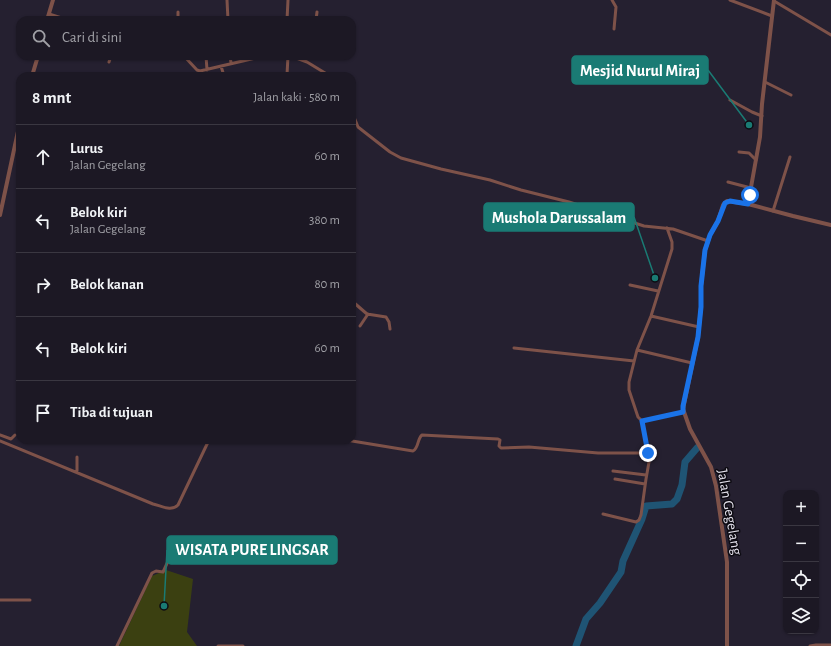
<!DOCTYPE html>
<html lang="id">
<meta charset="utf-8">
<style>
body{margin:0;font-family:"Alegreya Sans",sans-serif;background:#292531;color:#f1f3f6}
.controls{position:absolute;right:12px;bottom:12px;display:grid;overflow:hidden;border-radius:8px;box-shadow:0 1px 3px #0004}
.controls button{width:36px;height:36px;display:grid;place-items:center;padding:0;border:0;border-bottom:1px solid #3a3741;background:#1c1824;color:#f1f3f6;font:20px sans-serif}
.stop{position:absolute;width:12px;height:12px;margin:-9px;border:3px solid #1a73e8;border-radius:50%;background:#fff}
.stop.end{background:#1a73e8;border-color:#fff;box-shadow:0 1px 4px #0008}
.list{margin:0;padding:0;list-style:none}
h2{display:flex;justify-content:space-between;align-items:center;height:52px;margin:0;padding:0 16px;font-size:17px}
h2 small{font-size:13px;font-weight:400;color:#a0a0a6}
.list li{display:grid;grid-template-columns:26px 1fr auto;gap:12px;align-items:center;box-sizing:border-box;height:64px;padding:0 16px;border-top:1px solid #3a3741}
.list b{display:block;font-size:15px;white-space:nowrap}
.list p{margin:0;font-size:13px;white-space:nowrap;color:#a0a0a6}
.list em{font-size:13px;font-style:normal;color:#a0a0a6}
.icon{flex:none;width:22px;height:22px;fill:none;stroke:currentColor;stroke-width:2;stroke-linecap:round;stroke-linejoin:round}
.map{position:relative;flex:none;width:831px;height:646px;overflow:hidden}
.search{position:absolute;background:#1c1824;box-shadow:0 1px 3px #0004;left:16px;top:16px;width:340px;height:44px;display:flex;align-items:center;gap:10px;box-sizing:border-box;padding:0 14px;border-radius:12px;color:#a0a0a6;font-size:15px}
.panel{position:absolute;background:#1c1824;box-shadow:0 1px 3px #0004;left:16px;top:72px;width:340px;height:372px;border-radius:12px}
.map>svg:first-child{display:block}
</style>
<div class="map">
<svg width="831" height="646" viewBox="0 0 831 646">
<rect width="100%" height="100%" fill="#252030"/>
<path fill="#3b4011" d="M166,570L193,579L187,632L197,646H119L152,576Z"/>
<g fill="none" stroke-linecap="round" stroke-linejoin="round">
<path stroke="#1f5474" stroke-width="7" d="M576,646L586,619L600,603L621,572L623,561L642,519L646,506L672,504L677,499L682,485L685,462L697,448"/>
<path stroke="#7e5249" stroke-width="3" d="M227,0L228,20
M612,0L616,7L614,29
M730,0L772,16
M774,1L831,35
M49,14L68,20
M178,20V12
M287,20L288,0
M316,20L317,12
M184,56L197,70L200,71L264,56
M206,56L207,70
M230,56L231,63
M291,56L307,62L330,76
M109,62L111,56
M221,66L224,76
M287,75L288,56
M765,82L791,95
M730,100L752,112L762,116
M352,103L354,117L358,127L390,152L401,158L441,169L490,180L521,190L569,202L644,226L673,229L708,241
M739,152L749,153L756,160
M728,182L751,188
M773,211L790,157
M630,285L658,291
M352,301L367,314L386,317L389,322L390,329
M651,316L699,327
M360,326L368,314
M514,348L634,361
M637,350L692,363
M642,421L683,412
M0,435L11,439L15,435
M346,440L413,451C419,448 417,439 422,435L498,439L500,440L499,446L501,448L529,447L598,453H648
M0,441L153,504C162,506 171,512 178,505L209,440
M77,471V457
M613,471L646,475
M615,479L645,484
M603,514L636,522L639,520L641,515L646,479L649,462L642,421L638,417L629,390V382L637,350L651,316L672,249V242L667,228
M0,600H30
M117,646L152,573L156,571L163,572L170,557
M218,646H243
M810,646L816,645H831"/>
<path stroke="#7e5249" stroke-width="4" d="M47,20L53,0
M32,76L38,56
M748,204L760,137L762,104L774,0
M0,215L20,122
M727,646V562L716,486L711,467L690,429L683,409L698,337L701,307V286L705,250L710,235L718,221L723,205L727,201L748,204L793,216L831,225"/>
</g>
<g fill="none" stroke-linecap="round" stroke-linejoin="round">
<path stroke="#1a73e8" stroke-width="5" d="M648,453L642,421L683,412V406L698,337L701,307V286L705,250L710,235L718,221L725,203L730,201L748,204L750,195"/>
</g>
<g text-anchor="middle" stroke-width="3" stroke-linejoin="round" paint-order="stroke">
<g font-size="15" fill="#e3e0eb" stroke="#0d0b12">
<text transform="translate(730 512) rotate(80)" y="5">Jalan Gegelang</text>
</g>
</g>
<path fill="none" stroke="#1a7b74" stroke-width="1.5" d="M749 125L708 70M655 278L634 217M164 606L167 550"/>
<g fill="#1a7b74" stroke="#0d0b12" stroke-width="1.5">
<circle cx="749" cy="125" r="4"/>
<circle cx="655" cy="278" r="4"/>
<circle cx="164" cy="606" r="4"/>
</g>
<g fill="#1a7b74" stroke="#1a7b74" stroke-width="1.5">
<rect x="572" y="56" width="136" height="28" rx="4"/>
<rect x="484" y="203" width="150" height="28" rx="4"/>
<rect x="167" y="536" width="170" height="28" rx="4"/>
</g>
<g font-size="16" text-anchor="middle" font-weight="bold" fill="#fff">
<text x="640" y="76">Mesjid Nurul Miraj</text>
<text x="559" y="223">Mushola Darussalam</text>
<text x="252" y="555">WISATA PURE LINGSAR</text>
</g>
</svg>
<div class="controls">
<button>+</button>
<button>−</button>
<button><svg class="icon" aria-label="locate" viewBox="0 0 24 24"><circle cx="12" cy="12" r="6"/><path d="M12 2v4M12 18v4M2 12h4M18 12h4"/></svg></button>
<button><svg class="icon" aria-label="layers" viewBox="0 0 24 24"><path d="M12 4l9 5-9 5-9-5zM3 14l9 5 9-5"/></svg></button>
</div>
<div class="stop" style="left:750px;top:195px"></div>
<div class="stop end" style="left:648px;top:453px"></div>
<div class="search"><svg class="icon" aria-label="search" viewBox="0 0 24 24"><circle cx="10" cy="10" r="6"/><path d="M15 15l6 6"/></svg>Cari di sini</div>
<section class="panel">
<h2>8 mnt<small>Jalan kaki · 580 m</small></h2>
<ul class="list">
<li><svg class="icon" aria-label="ahead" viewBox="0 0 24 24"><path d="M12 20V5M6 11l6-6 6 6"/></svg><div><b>Lurus</b><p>Jalan Gegelang</p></div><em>60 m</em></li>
<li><svg class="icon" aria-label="left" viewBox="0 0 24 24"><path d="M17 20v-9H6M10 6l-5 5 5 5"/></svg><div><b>Belok kiri</b><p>Jalan Gegelang</p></div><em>380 m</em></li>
<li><svg class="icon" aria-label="right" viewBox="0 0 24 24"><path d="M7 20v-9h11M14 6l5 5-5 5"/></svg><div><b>Belok kanan</b></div><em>80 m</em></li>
<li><svg class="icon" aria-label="left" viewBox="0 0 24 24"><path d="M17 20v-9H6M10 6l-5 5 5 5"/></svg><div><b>Belok kiri</b></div><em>60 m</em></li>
<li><svg class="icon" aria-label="arrive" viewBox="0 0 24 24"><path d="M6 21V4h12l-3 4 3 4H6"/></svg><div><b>Tiba di tujuan</b></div></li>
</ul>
</section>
</div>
